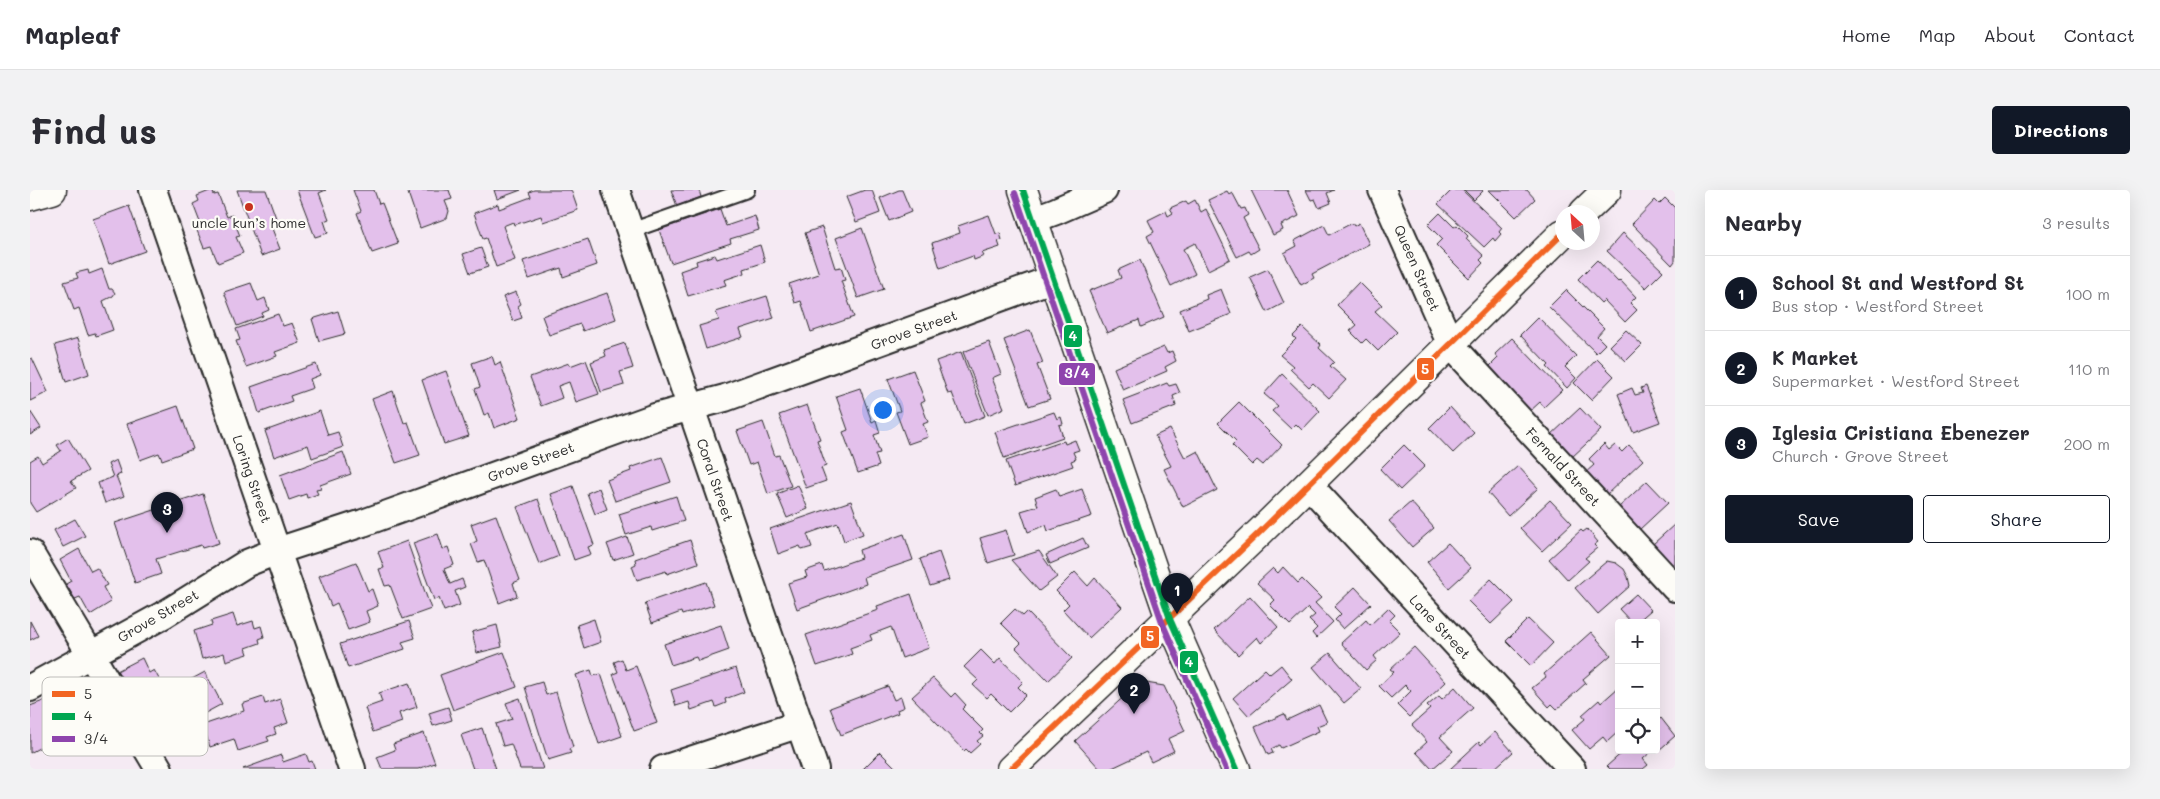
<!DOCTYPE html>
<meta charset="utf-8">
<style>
body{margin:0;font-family:Mali,sans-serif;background:#f2f2f3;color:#2b2b33}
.controls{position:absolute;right:15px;bottom:15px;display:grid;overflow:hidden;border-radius:5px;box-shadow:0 5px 20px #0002}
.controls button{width:45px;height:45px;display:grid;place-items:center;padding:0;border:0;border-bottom:1px solid #e1e1e2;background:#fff;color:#2b2b33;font:25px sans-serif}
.compass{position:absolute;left:1525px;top:15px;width:45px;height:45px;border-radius:50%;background:#fff;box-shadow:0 5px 20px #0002;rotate:334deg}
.you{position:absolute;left:852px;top:219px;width:18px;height:18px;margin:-12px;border:4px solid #fff;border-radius:50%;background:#1a73e8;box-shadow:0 0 0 8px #1a73e833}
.badge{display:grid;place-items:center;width:32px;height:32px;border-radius:50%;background:#111827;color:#fff;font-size:16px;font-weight:700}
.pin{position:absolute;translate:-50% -41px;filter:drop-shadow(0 1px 2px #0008)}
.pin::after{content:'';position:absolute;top:26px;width:18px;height:15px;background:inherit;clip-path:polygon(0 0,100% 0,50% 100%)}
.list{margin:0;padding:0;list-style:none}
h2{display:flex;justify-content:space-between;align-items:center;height:65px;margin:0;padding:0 20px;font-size:21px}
h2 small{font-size:16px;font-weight:400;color:#7c7c81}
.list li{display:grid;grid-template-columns:32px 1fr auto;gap:15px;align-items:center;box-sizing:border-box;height:75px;padding:0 20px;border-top:1px solid #e1e1e2}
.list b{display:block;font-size:19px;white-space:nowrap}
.list p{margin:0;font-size:16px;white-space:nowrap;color:#7c7c81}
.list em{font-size:16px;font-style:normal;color:#7c7c81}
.actions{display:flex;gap:10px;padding:15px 20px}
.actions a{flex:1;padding:11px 0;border:1px solid #111827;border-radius:5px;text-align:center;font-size:18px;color:#111827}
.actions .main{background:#111827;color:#fff}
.icon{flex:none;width:28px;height:28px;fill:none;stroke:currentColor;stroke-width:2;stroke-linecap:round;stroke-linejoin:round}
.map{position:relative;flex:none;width:1645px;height:579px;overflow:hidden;border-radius:5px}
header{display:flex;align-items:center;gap:30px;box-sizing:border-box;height:70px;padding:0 25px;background:#fff;border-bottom:1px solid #e1e1e2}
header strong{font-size:24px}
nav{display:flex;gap:28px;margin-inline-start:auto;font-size:18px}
.intro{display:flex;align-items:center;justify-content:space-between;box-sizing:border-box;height:120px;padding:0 30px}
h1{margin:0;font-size:35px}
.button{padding:12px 22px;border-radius:5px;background:#111827;color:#fff;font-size:18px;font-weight:700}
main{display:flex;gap:30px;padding:0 30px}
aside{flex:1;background:#fff;border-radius:5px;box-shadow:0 5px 20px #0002}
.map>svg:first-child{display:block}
</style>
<header>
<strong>Mapleaf</strong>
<nav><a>Home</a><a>Map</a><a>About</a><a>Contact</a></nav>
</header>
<div class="intro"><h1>Find us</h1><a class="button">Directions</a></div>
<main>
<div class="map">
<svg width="1645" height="579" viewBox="0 0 1645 579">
<rect width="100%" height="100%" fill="#f5eaf3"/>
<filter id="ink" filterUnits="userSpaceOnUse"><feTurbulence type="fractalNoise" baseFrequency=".02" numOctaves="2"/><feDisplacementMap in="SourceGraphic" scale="10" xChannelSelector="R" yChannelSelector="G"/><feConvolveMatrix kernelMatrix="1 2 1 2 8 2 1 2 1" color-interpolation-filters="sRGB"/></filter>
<g filter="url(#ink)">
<path fill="#e3c0eb" stroke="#2b2b2b" d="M182,0L184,5L188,4L197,27L202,25L210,46L206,47L213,63L188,73L181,56L174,58L166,38L171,35L163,14L169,11L167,6Z
M207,0H236L246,28L239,31L250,59L231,66Z
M267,0H296L289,3L299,29L294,31L298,43L285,47Z
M323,0H344L349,14L352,13L368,54L342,63L327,23L331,21Z
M377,0H419L422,9L415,11L419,21L417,28L390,38Z
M464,0H491L467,9Z
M504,0H541L548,20L513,32L511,26L484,35L483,32L473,36L485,70L466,77L456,48L453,49L444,23L468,14L469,19L501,7L499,2Z
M641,0H669L671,7L647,16Z
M835,0H842L850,23L826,32L816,7Z
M869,0H872L881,22L859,31L850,8Z
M1221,0H1257L1269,26L1251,35L1253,40L1243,45Z
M1276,0H1304L1297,3L1301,13L1289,18L1285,9L1281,10Z
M1422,0H1432L1472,38L1469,42L1471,44L1465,51L1463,48L1454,57L1408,14Z
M1434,0H1452L1453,1L1444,10Z
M1459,0H1497L1505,9L1486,27Z
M1197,1L1199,4L1202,2L1211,19L1215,18L1218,25L1213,28L1229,59L1221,64L1219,61L1207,67L1178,10Z
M1635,8L1645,18V71L1642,75L1602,34L1625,10L1629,14Z
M1165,10L1171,22L1176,19L1200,69L1178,80L1165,53L1153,59L1165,84L1141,96L1117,46L1124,42L1118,30L1136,21L1138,26L1143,23L1140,18L1156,11L1158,14Z
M99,16L115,61L79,74L63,29Z
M690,19L696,36L725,26L729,40L700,49L701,53L641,73L629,40Z
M1410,23L1424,37L1427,35L1438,46L1436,49L1454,66L1450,70L1453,73L1439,88L1406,55L1412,49L1398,35Z
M959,25L966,44L970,43L972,50L968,51L970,57L952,63L954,66L944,70L943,66L910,78L902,53L930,43L928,36Z
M1322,33L1324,36L1329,33L1339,54L1282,84L1284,88L1271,95L1254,63L1267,56L1264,51L1294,35L1299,45Z
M792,37L805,78L811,77L815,90L811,91L824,127L781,142L771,111L765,113L759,94L789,84L775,43Z
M832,38L854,99L828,108L806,48Z
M1593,43L1633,81L1616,98L1577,61Z
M558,49L567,75L533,87L531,78L499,89L493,71Z
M730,55L735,72L714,79L715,83L694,90L696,95L658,106L650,81L667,75L666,71L685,65L687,69Z
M451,58L458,77L440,83L433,64Z
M1110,70L1134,127L1111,137L1109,130L1077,143L1059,101L1091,88L1088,80Z
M1567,70L1588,92L1590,90L1606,107L1600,113L1607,120L1595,132L1574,110L1571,113L1548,89Z
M72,79L79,99H82L85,103L83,106L73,111L83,140L66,146L65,143L58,145L49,118L44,120L34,92L48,88L46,83L58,80L59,84Z
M1238,79L1254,113L1237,122L1220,87Z
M1329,92L1352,115L1345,121L1367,142L1348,161L1336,149L1332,153L1320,141L1327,135L1307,115Z
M221,93L228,111L235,108L239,120L232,123L233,126L207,136L194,102Z
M1191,99L1201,124L1159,141L1150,120L1177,109L1176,105Z
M1536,100L1574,138L1567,146L1575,154L1566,163L1519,117Z
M486,102L491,114L488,116L492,128L483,131L473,107Z
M577,103L586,129L553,141L550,134L519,145L512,126Z
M737,106L744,128L710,139L713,147L676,159L669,136L689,130L686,122Z
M308,121L315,144L289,151L282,129Z
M248,124L253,136L262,133L270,153L245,162L247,166L216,177L206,151L210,150L206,139Z
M1508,127L1546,166L1535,177L1546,188L1537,198L1517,177L1519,175L1490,145Z
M1272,137L1291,155L1289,158L1304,172L1300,176L1316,190L1299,208L1283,193L1279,197L1260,179L1263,176L1250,165L1266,149L1263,146Z
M1000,140L1013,173L1007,175L1020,209L999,216L974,150Z
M1596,140L1612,155L1596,171L1580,156Z
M48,148L59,184L36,192L25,155Z
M1482,148L1532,200L1514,217L1510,212L1498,223L1456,180L1468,168L1465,164Z
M959,152L971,184L962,188L974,218L958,225L933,162Z
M595,153L603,178L590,182L594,195L571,202L561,172L576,166L574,160Z
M1134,157L1137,163L1142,161L1146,171L1135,177L1137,181L1093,200L1084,178Z
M931,162L955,226L934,234L922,203L918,204L906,171Z
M462,166L465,175L470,172L490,228L464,238L459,223L454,225L445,199L450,197L442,173Z
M2,168L18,202L0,211V169Z
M1567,169L1584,186L1561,210L1544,193Z
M556,170L569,204L546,212L539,192L528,196L532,208L511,216L500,187L539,173L540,176Z
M286,174L290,185L280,189L283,198L260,206L262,211L229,223L221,197Z
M883,180L895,211L891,213L898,232L893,234L898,247L878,254L866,222L870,221L858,189Z
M416,181L439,246L414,254L392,190Z
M1252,184L1290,221L1272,240L1266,234L1261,239L1242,221L1248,216L1234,204Z
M1137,193L1139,196L1146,194L1150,203L1143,206L1146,216L1102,233L1093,210Z
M1616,196L1630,232L1603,242L1588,204L1602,198L1605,205L1613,203L1611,198Z
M830,198L842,232L846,230L850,243L844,245L850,263L845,264L849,276L828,283L813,242L818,240L806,206Z
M363,201L374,233L378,232L390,265L366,273L342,209Z
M1209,212L1252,255L1233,275L1227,270L1222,275L1202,255L1206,251L1188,233Z
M777,215L790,249L787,250L796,276L791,278L796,291L776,298L749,225Z
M148,216L163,259L132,270L129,263L110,270L97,234Z
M1420,217L1444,243L1423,263L1399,238Z
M1550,218L1571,240L1541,268L1520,246Z
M0,221L11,238L0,245Z
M290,221L298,245L308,242L313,257L282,268L278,255L244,267L235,241Z
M1024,222L1027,229L1031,227L1033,234L1029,235L1033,247L974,268L965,242Z
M733,232L745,266L749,265L761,296L738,304L727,272L719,275L707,241Z
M1140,239L1155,268L1168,261L1187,300L1153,317L1134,279L1141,276L1125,246Z
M38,248L58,281L41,291L46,298L6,322L0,313V271L8,266L12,273L31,261L27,255Z
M1045,250L1049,260L1043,262L1046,269L1041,271L1043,276L985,296L976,271L1034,251L1035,254Z
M1574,254L1579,260L1585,255L1592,262L1599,255L1613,270L1576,305L1555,283L1564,275L1559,269Z
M1374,255L1395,276L1370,300L1350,279Z
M313,262L321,284L290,295L291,299L286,300L288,304L277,308L276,304L259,310L250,285Z
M632,267L641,292L585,311L577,290L601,281L600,278Z
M86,270L91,284L86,286L94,306L75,313L68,293L83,287L78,274Z
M1488,276L1508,298L1478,326L1458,303Z
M1617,291L1638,313L1609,340L1588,318Z
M768,295L778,319L757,328L747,304Z
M543,296L564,355L558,357L561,364L544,370L521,304Z
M569,298L577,319L565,324L557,303Z
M1026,299L1029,307L1052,299L1062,326L1018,341L1016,335L998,342L991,321L1008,316L1005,307Z
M173,304L189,353L172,358L171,355L126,369L131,384L105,393L85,333Z
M646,306L654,331L622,341L621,337L596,345L589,324Z
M508,309L529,366L509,374L487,317Z
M1520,310L1542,333L1512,361L1490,338Z
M821,311L833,344L814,351L808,333L777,344L782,357L772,360L770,356L748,364L740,339Z
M1381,312L1404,338L1382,357L1359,331Z
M466,325L490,390L483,393L487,406L469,413L454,370L448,372L441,354L447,351L441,334Z
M45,329L55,346L33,357L24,340Z
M1645,334V376L1644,377L1623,354Z
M1557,339L1568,352L1564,355L1567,358L1555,368L1559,371L1538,390L1519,369L1551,340L1553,342Z
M976,340L984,365L958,373L950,348Z
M408,344L413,359L418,357L424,375L414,379L420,394L432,389L435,397L425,401L430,415L414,421L409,408L404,410L383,353Z
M874,344L883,370L834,387L836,394L767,419L758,393L777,387L775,381L792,375L794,381L831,368L829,360Z
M597,347L603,363L583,370L577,354Z
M1053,348L1058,358L1020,374L1016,365Z
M660,350L668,373L637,384L636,381L607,390L602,376L606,374L605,369Z
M377,351L401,419L373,429L360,395L355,396L349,379L354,378L348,362Z
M1418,353L1441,378L1419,398L1397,372Z
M49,359L61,381L67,378L77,395L73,397L81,412L60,425L50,407L45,409L36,394L41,391L30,370Z
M1009,361L1027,387L1009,401L981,370Z
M909,362L919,390L900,396L890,369Z
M1577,371L1586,373L1594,379L1598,387L1600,396L1568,424L1545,398Z
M326,372L338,401L342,399L348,416L336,421L340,432L318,440L307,413L301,416L289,386Z
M1253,377L1268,393L1272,389L1291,408L1285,413L1303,432L1286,448L1282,443L1287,438L1279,430L1285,425L1278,418L1260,435L1240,415L1245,410L1227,393L1243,378L1248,383Z
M1045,382L1058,396L1065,388L1092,417L1059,448L1033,420L1039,414L1026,401Z
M1461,389L1484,412L1461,434L1438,411Z
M676,392L684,415L652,425L651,422L622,433L615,413Z
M1325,397L1341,414L1313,439L1305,430L1311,424L1304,417Z
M881,404L899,458L872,468L861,437L840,445L842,450L820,458L822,464L787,476L776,445L848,420L847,416Z
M1606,404L1621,420L1606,433H1602L1589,419Z
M1220,406L1248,437L1231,453L1227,447L1208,465L1184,440Z
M1358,418L1365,425L1359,431L1370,442L1344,466L1347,470L1336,480L1311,453L1336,430L1340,435Z
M985,419L993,426L997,422L1042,468L1018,491L986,458L991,453L971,433Z
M203,424L207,436L223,431L225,438L231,436L234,447L229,449L230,453L216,458L218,464L196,471L194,463L172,469L164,441L182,435L181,431Z
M564,429L571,452L554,458L547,435Z
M1498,429L1523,453L1501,476L1476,451Z
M0,431L8,446L0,450Z
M379,431L385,448L372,452L375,459L318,478L310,454Z
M467,435L472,457L447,463L442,442Z
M691,435L699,460L668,471L666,467L641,475L634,454Z
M1561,442L1581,465L1553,489L1556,493L1527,519L1522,514L1519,517L1502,498L1516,487L1514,484Z
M1384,457L1416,492L1379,527L1367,515L1381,501L1375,495L1361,508L1349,496L1364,482L1360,479Z
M951,460L965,474L970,468L993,492L988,497L996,505L979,522L961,504L957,508L943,495L948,490L934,477Z
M474,462L487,497L423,520L410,485Z
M1300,463L1331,499L1314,513L1283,477Z
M112,468L119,483L124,480L133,496L136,495L145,512L136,516L139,521L135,522L142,535L129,542L123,530L115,534L87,481Z
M592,469L596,480L606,476L627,533L604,541L583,484L588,482L584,472Z
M1251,475L1262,489L1219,526L1203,508L1235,479L1240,484Z
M706,478L714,502L695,509L696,513L686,517L684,512L661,520L659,512L646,516L641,500Z
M561,480L563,486L571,484L592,546L569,554L546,485Z
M175,482L192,514L166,528L149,496Z
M903,488L921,507L925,503L936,515L932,519L953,540L950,543L953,546L947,551L950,554L940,563L936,559L934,561L882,507Z
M49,490L53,491L70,524L0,563V516L24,507L29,499H37Z
M512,492L516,505L526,502L543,557L539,559L541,563L518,570L495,497Z
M1110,492L1134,496L1155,541L1138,549L1144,561L1121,572L1116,562L1080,579H1070L1045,551Z
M379,493L387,517L369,523L372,532L343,542L335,518L352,512L349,503Z
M858,496L864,510L871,507L874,517L867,520L868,523L811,545L800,518Z
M1425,497L1443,518L1410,547L1423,561L1402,579L1386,562L1397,552L1382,535L1400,519L1397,516L1409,506L1412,509Z
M1589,497V541L1577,552L1573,547L1559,559L1542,540L1555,529L1552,525L1569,510L1571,513Z
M233,507L235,514L250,509L258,533L244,538L246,544L237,547L239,551L208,561L204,549L180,557L173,535L214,521L212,514Z
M490,508L513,579H490L481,554L473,556L466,534L482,529L476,513Z
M1289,515L1297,532L1287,536L1289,541L1251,558L1249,555L1241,559L1243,563L1238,565L1225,537L1254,524L1257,530Z
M418,517L422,530L403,536L399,523Z
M1631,528L1645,546L1628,561L1626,559V532Z
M452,538L466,579H443L431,545Z
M1465,542L1483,562L1464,579H1420L1449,552L1451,555Z
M394,543L405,573L388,579H352L347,567L365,560L363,554Z
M1595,560H1623L1613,569L1618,575L1613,579H1580L1577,576Z
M850,562L867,579H833Z
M276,564L279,572L282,571L285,579H213L251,565L253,572Z"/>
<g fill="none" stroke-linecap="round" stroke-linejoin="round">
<g stroke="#2b2b2b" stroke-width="18">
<path id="service" d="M600,41L717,0"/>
</g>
<g stroke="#2b2b2b" stroke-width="30">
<path id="minor" d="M123,0L322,579
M586,0L785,579
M1352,0L1421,155L1645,398
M1002,30L1026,21L1074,0
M1278,294L1542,579
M0,363L129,579
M0,498L135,424L217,373L247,361L333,333L625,227L695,208L1022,89
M633,579L770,534"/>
</g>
<g stroke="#2b2b2b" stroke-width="31">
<path id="tertiary" d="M1140,429L1206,579"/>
</g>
<g stroke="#2b2b2b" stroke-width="31">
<path id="secondary" d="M993,0L1140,429
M0,6L22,0
M1554,22L1577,0
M981,579L1231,341L1532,44"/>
</g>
<use href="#service" stroke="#fdfcf7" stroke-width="14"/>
<use href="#minor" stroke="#fdfcf7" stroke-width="26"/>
<use href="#tertiary" stroke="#fdfcf7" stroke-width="28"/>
<use href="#secondary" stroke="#fdfcf7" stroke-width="28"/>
<g stroke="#fdfcf7" stroke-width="10">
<path id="bus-1" d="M981,579L1231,341L1532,44"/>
</g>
<g stroke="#fdfcf7" stroke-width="10">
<path id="bus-2" d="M993,0L1140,429L1206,579"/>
</g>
<g stroke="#fdfcf7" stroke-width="10">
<path id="bus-3" d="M985,3L1132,432L1196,579"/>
</g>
<use href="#bus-1" stroke="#f26522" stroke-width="6"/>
<use href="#bus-2" stroke="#00a651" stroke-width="6"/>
<use href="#bus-3" stroke="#8e44ad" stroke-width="6"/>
</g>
</g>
<circle fill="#c8321e" stroke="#fdfcf7" stroke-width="2" cx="219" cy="17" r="5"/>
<g text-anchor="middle" stroke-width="4.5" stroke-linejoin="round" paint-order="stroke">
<g font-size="14" fill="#2b2b2b" stroke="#fdfcf7">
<text x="219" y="38">uncle kun’s home</text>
</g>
<g font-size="14" fill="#2b2b2b" stroke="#fdfcf7">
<text transform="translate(1387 78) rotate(66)" y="5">Queen Street</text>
<text transform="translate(884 140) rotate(-20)" y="5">Grove Street</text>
<text transform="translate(501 272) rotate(-20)" y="5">Grove Street</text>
<text transform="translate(1533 277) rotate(47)" y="5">Fernald Street</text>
<text transform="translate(222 289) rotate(71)" y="5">Loring Street</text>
<text transform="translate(685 290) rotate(71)" y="5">Coral Street</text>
<text transform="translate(128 426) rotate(-30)" y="5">Grove Street</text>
<text transform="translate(1410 437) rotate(47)" y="5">Lane Street</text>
</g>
</g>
<rect x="12" y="487" width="166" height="79" rx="8" fill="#fdfcf7" stroke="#bebdba" stroke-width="1"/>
<rect x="22" y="501" width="23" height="6" fill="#f26522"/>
<rect x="22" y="523" width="23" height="7" fill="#00a651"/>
<rect x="22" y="546" width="23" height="6" fill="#8e44ad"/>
<g font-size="14" fill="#2b2b2b">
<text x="54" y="509">5</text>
<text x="54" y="531">4</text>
<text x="54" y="554">3/4</text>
</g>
<g stroke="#fdfcf7" stroke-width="2">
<rect x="1033" y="134" width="20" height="24" rx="5" fill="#00a651"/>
<rect x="1386" y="167" width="19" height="24" rx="5" fill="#f26522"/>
<rect x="1028" y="172" width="38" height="24" rx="5" fill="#8e44ad"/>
<rect x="1110" y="435" width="20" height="24" rx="5" fill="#f26522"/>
<rect x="1149" y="460" width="20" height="24" rx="5" fill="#00a651"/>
</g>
<g font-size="14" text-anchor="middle" font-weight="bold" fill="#fff">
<text x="1043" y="151">4</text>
<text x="1395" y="184">5</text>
<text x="1047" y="188">3/4</text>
<text x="1120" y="451">5</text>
<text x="1159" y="477">4</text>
</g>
</svg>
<div class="controls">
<button>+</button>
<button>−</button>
<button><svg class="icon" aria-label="locate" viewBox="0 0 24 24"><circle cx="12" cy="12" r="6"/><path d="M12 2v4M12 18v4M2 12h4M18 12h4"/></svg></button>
</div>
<svg class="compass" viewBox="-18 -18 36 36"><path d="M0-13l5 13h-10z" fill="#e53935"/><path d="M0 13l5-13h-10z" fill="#7c7c81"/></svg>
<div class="you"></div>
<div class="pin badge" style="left:1147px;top:424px">1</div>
<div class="pin badge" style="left:1104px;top:524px">2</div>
<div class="pin badge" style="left:137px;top:343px">3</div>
</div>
<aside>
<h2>Nearby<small>3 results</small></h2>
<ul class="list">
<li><span class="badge">1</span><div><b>School St and Westford St</b><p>Bus stop · Westford Street</p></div><em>100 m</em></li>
<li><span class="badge">2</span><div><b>K Market</b><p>Supermarket · Westford Street</p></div><em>110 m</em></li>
<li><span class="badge">3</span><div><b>Iglesia Cristiana Ebenezer</b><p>Church · Grove Street</p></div><em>200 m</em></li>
</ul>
<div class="actions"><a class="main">Save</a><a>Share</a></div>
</aside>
</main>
